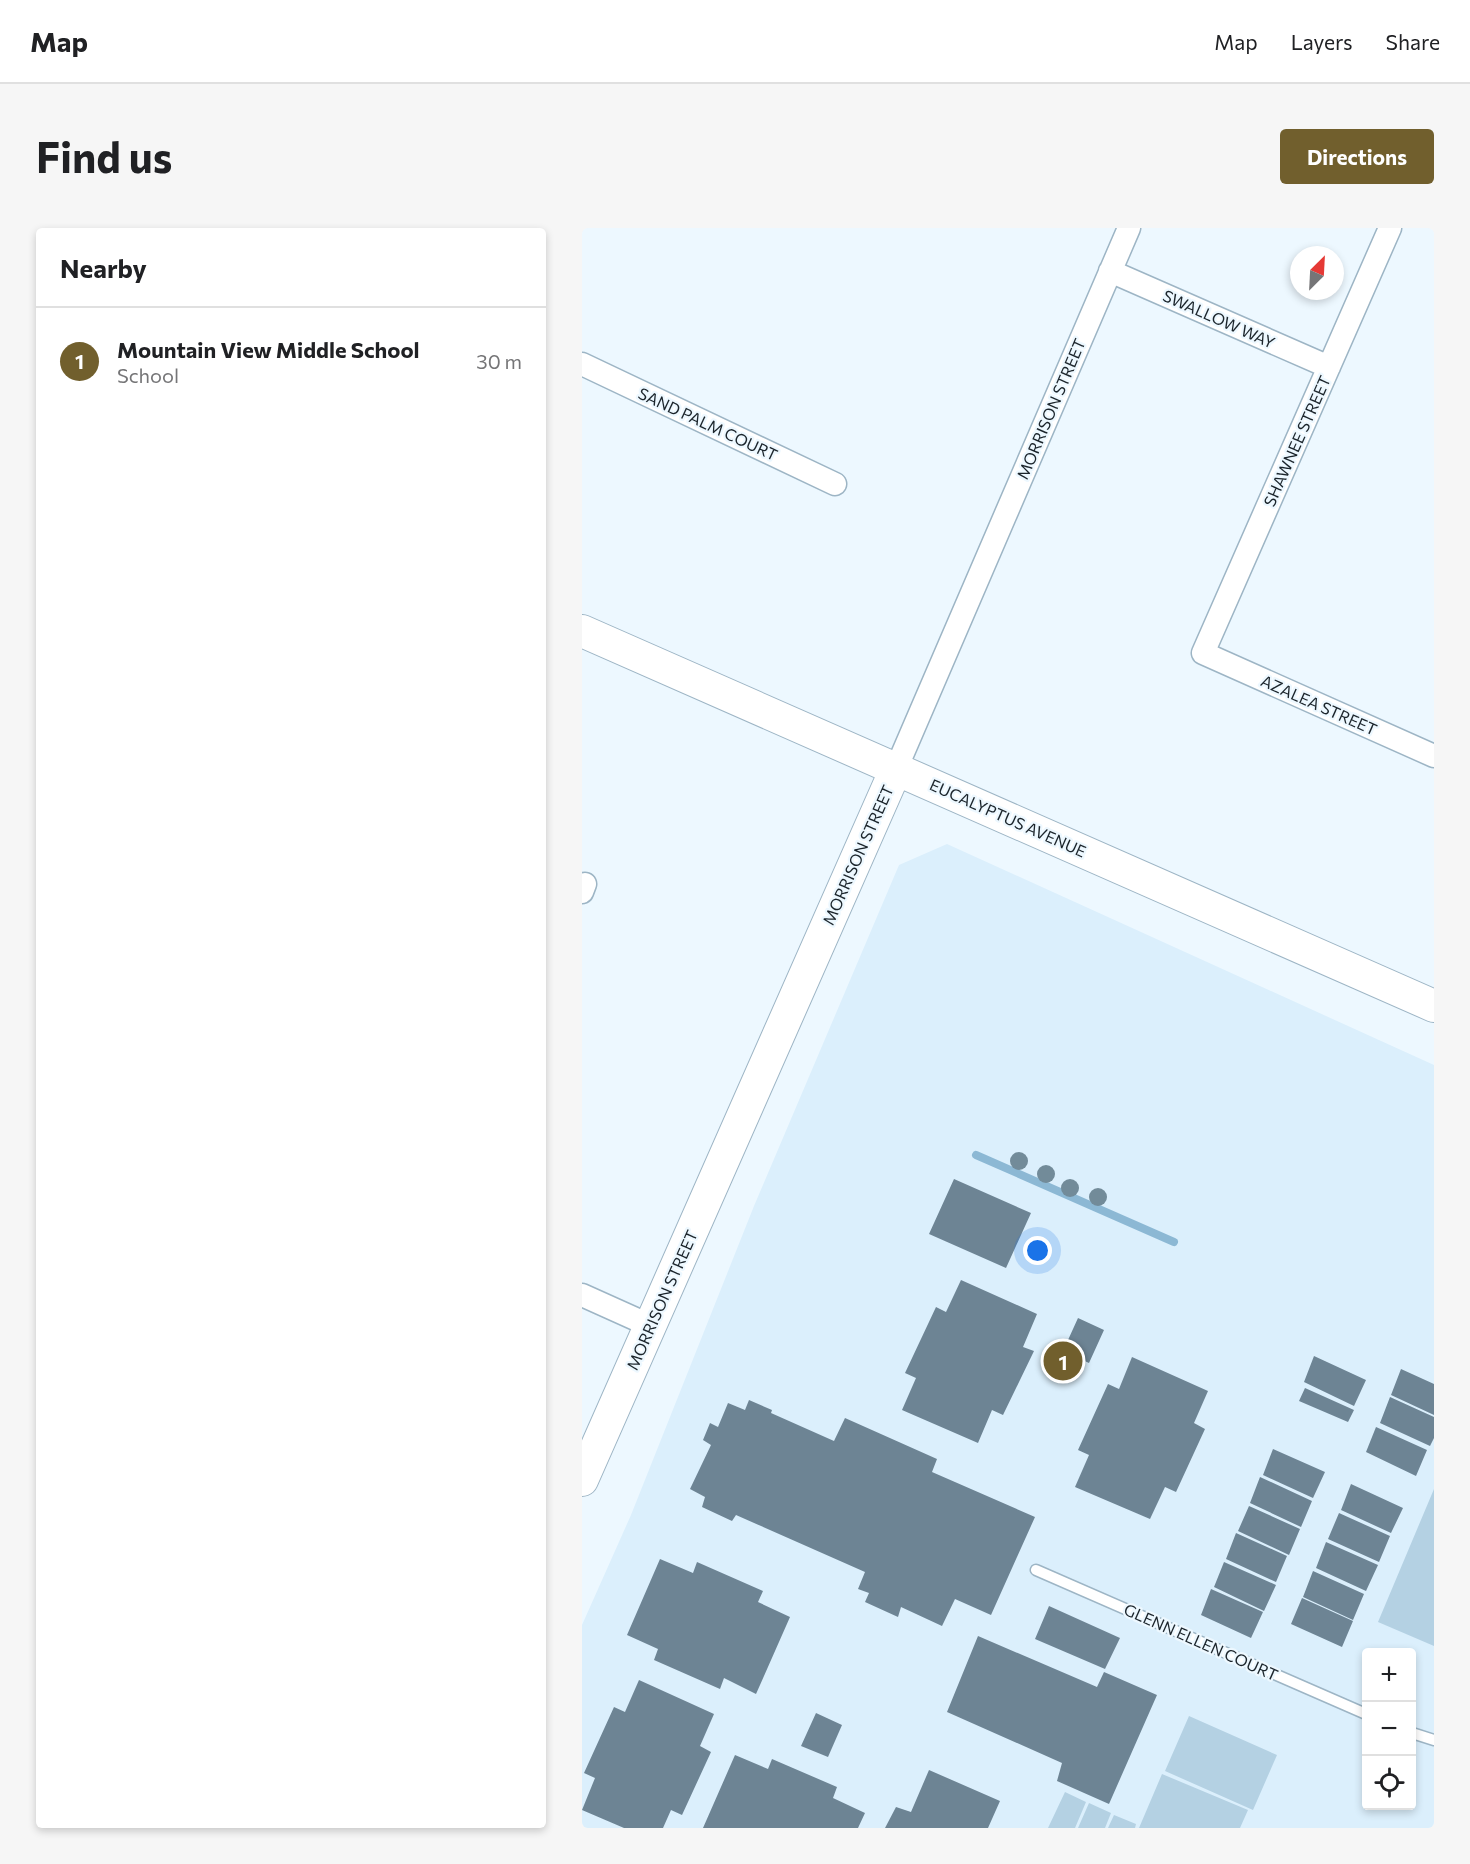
<!DOCTYPE html>
<meta charset="utf-8">
<style>
body{margin:0;font-family:Commissioner,sans-serif;background:#f6f6f6;color:#202124}
.controls{position:absolute;right:18px;bottom:18px;display:grid;overflow:hidden;border-radius:6px;box-shadow:0 3px 9px #0003}
.controls button{width:54px;height:54px;display:grid;place-items:center;padding:0;border:0;border-bottom:2px solid #e0e0e0;background:#fff;color:#202124;font:30px sans-serif}
.compass{position:absolute;left:708px;top:18px;width:54px;height:54px;border-radius:50%;background:#fff;box-shadow:0 3px 9px #0003;rotate:24deg}
.you{position:absolute;left:456px;top:1023px;width:21px;height:21px;margin:-15px;border:4px solid #fff;border-radius:50%;background:#1a73e8;box-shadow:0 0 0 9px #1a73e833}
.badge{display:grid;place-items:center;width:39px;height:39px;border-radius:50%;background:#715f2d;color:#fff;font-size:20px;font-weight:700}
.pin{position:absolute;translate:-50% -50%;border:3px solid #fff;box-shadow:0 2px 6px #0006}
.list{margin:0;padding:0;list-style:none}
h2{display:flex;justify-content:space-between;align-items:center;height:78px;margin:0;padding:0 24px;font-size:26px}
h2 small{font-size:20px;font-weight:400;color:#757577}
.list li{display:grid;grid-template-columns:39px 1fr auto;gap:18px;align-items:center;box-sizing:border-box;height:108px;padding:0 24px;border-top:2px solid #e0e0e0}
.list b{display:block;font-size:22px;white-space:nowrap}
.list p{margin:0;font-size:20px;white-space:nowrap;color:#757577}
.list em{font-size:20px;font-style:normal;color:#757577}
.icon{flex:none;width:33px;height:33px;fill:none;stroke:currentColor;stroke-width:2;stroke-linecap:round;stroke-linejoin:round}
.map{position:relative;flex:none;width:852px;height:1600px;overflow:hidden;border-radius:6px}
header{display:flex;align-items:center;gap:36px;box-sizing:border-box;height:84px;padding:0 30px;background:#fff;border-bottom:2px solid #e0e0e0}
header strong{font-size:28px}
nav{display:flex;gap:33px;margin-inline-start:auto;font-size:21px}
.intro{display:flex;align-items:center;justify-content:space-between;box-sizing:border-box;height:144px;padding:0 36px}
h1{margin:0;font-size:42px}
.button{padding:15px 27px;border-radius:6px;background:#715f2d;color:#fff;font-size:21px;font-weight:700}
main{display:flex;gap:36px;padding:0 36px}
aside{flex:1;background:#fff;border-radius:6px;box-shadow:0 3px 9px #0003}
.map>svg:first-child{display:block}
</style>
<header>
<strong>Map</strong>
<nav><a>Map</a><a>Layers</a><a>Share</a></nav>
</header>
<div class="intro"><h1>Find us</h1><a class="button">Directions</a></div>
<main>
<aside>
<h2>Nearby<small></small></h2>
<ul class="list">
<li><span class="badge">1</span><div><b>Mountain View Middle School</b><p>School</p></div><em>30 m</em></li>
</ul>
</aside>
<div class="map">
<svg width="852" height="1600" viewBox="0 0 852 1600">
<rect width="100%" height="100%" fill="#edf8ff"/>
<path fill="#dbeffc" fill-rule="evenodd" d="M365,616L852,837V1600H0V1397L49,1287L172,978L317,637ZM784,1424H830V1578H784Z"/>
<path fill="#b4d1e3" d="M852,1261V1418L796,1394Z
M607,1488L695,1527L671,1582L583,1543Z
M580,1546L666,1582L658,1600H557Z
M483,1564L504,1574L493,1600H466Z
M507,1575L529,1585L523,1600H496Z
M532,1587L554,1596L553,1600H526Z"/>
<g fill="none" stroke-linecap="round" stroke-linejoin="round">
<path stroke="#8cb8d4" stroke-width="8" d="M394,927L592,1014"/>
</g>
<path fill="#6d8494" d="M372,951L449,985L424,1040L347,1006Z
M379,1052L455,1086L441,1119L452,1123L421,1187L410,1182L396,1215L320,1182L334,1150L323,1145L354,1079L364,1084Z
M496,1090L522,1102L507,1135L481,1123Z
M732,1128L784,1152L772,1178L722,1154Z
M550,1129L626,1163L612,1195L623,1201L594,1264L583,1259L568,1291L493,1259L507,1227L496,1222L526,1156L537,1161Z
M819,1141L852,1156V1187L809,1167Z
M723,1160L772,1182L766,1194L717,1173Z
M808,1169L852,1189V1210L848,1218L798,1195Z
M167,1172L190,1182L189,1185L252,1213L263,1190L355,1231L350,1244L453,1289L409,1387L373,1371L360,1398L319,1379L316,1389L283,1374L287,1365L276,1361L283,1344L154,1287L150,1293L120,1279L123,1269L108,1261L129,1217L121,1212L128,1195L136,1199L146,1175L163,1182Z
M794,1199L845,1222L834,1248L784,1224Z
M691,1221L743,1244L731,1270L681,1247Z
M678,1249L730,1273L719,1299L668,1275Z
M769,1256L821,1280L809,1305L759,1282Z
M667,1278L718,1301L707,1327L656,1303Z
M757,1285L808,1308L797,1334L746,1311Z
M654,1305L705,1328L694,1354L644,1331Z
M744,1314L796,1337L784,1363L734,1340Z
M78,1331L111,1345L115,1334L181,1363L176,1374L208,1389L174,1466L142,1450L138,1461L72,1432L76,1421L45,1407Z
M642,1334L694,1357L682,1383L632,1359Z
M731,1343L782,1366L771,1392L721,1369Z
M629,1361L681,1384L669,1410L619,1387Z
M720,1370L771,1393L760,1419L709,1396Z
M467,1378L538,1410L523,1441L453,1411Z
M396,1408L515,1459L522,1444L575,1467L527,1576L475,1553L480,1535L365,1484Z
M57,1452L132,1486L118,1518L129,1524L100,1587L89,1582L81,1600H42L0,1582L13,1550L2,1545L32,1479L43,1484Z
M234,1485L260,1497L246,1529L219,1518Z
M153,1527L186,1541L190,1531L255,1559L251,1570L283,1585L276,1600H121Z
M347,1542L418,1573L406,1600H303L314,1579L329,1584Z"/>
<g fill="none" stroke-linecap="round" stroke-linejoin="round">
<g stroke="#9db5c5" stroke-width="13">
<path id="lane" d="M454,1342L784,1486
M830,1505L852,1512"/>
</g>
<g stroke="#9db5c5" stroke-width="25">
<path id="street" d="M808,0L621,425L852,528
M528,43L747,139
M0,136L253,256
M314,541L547,0
M0,664L3,656
M0,1067L69,1098"/>
</g>
<g stroke="#9db5c5" stroke-width="34">
<path id="secondary" d="M0,403L852,778
M0,1252L314,541"/>
</g>
<use href="#lane" stroke="#fff" stroke-width="10"/>
<use href="#street" stroke="#fff" stroke-width="22"/>
<use href="#secondary" stroke="#fff" stroke-width="32"/>
</g>
<g fill="#728b99">
<circle cx="437" cy="933" r="9"/>
<circle cx="464" cy="946" r="9"/>
<circle cx="488" cy="960" r="9"/>
<circle cx="516" cy="969" r="9"/>
</g>
<g text-anchor="middle" stroke-width="4.5" stroke-linejoin="round" paint-order="stroke">
<g font-size="16" fill="#1b242b" stroke="#edf8ff">
<text transform="translate(637 91) rotate(24)" y="6">SWALLOW WAY</text>
<text transform="translate(469 181) rotate(-67)" y="6">MORRISON STREET</text>
<text transform="translate(126 196) rotate(25)" y="6">SAND PALM COURT</text>
<text transform="translate(715 213) rotate(-66)" y="6">SHAWNEE STREET</text>
<text transform="translate(737 477) rotate(24)" y="6">AZALEA STREET</text>
<text transform="translate(426 590) rotate(24)" y="6">EUCALYPTUS AVENUE</text>
<text transform="translate(276 627) rotate(-66)" y="6">MORRISON STREET</text>
<text transform="translate(80 1072) rotate(-66)" y="6">MORRISON STREET</text>
<text transform="translate(619 1414) rotate(24)" y="6">GLENN ELLEN COURT</text>
</g>
</g>
</svg>
<div class="controls">
<button>+</button>
<button>−</button>
<button><svg class="icon" aria-label="locate" viewBox="0 0 24 24"><circle cx="12" cy="12" r="6"/><path d="M12 2v4M12 18v4M2 12h4M18 12h4"/></svg></button>
</div>
<svg class="compass" viewBox="-18 -18 36 36"><path d="M0-13l5 13h-10z" fill="#e53935"/><path d="M0 13l5-13h-10z" fill="#757577"/></svg>
<div class="you"></div>
<div class="pin badge" style="left:481px;top:1133px">1</div>
</div>
</main>
